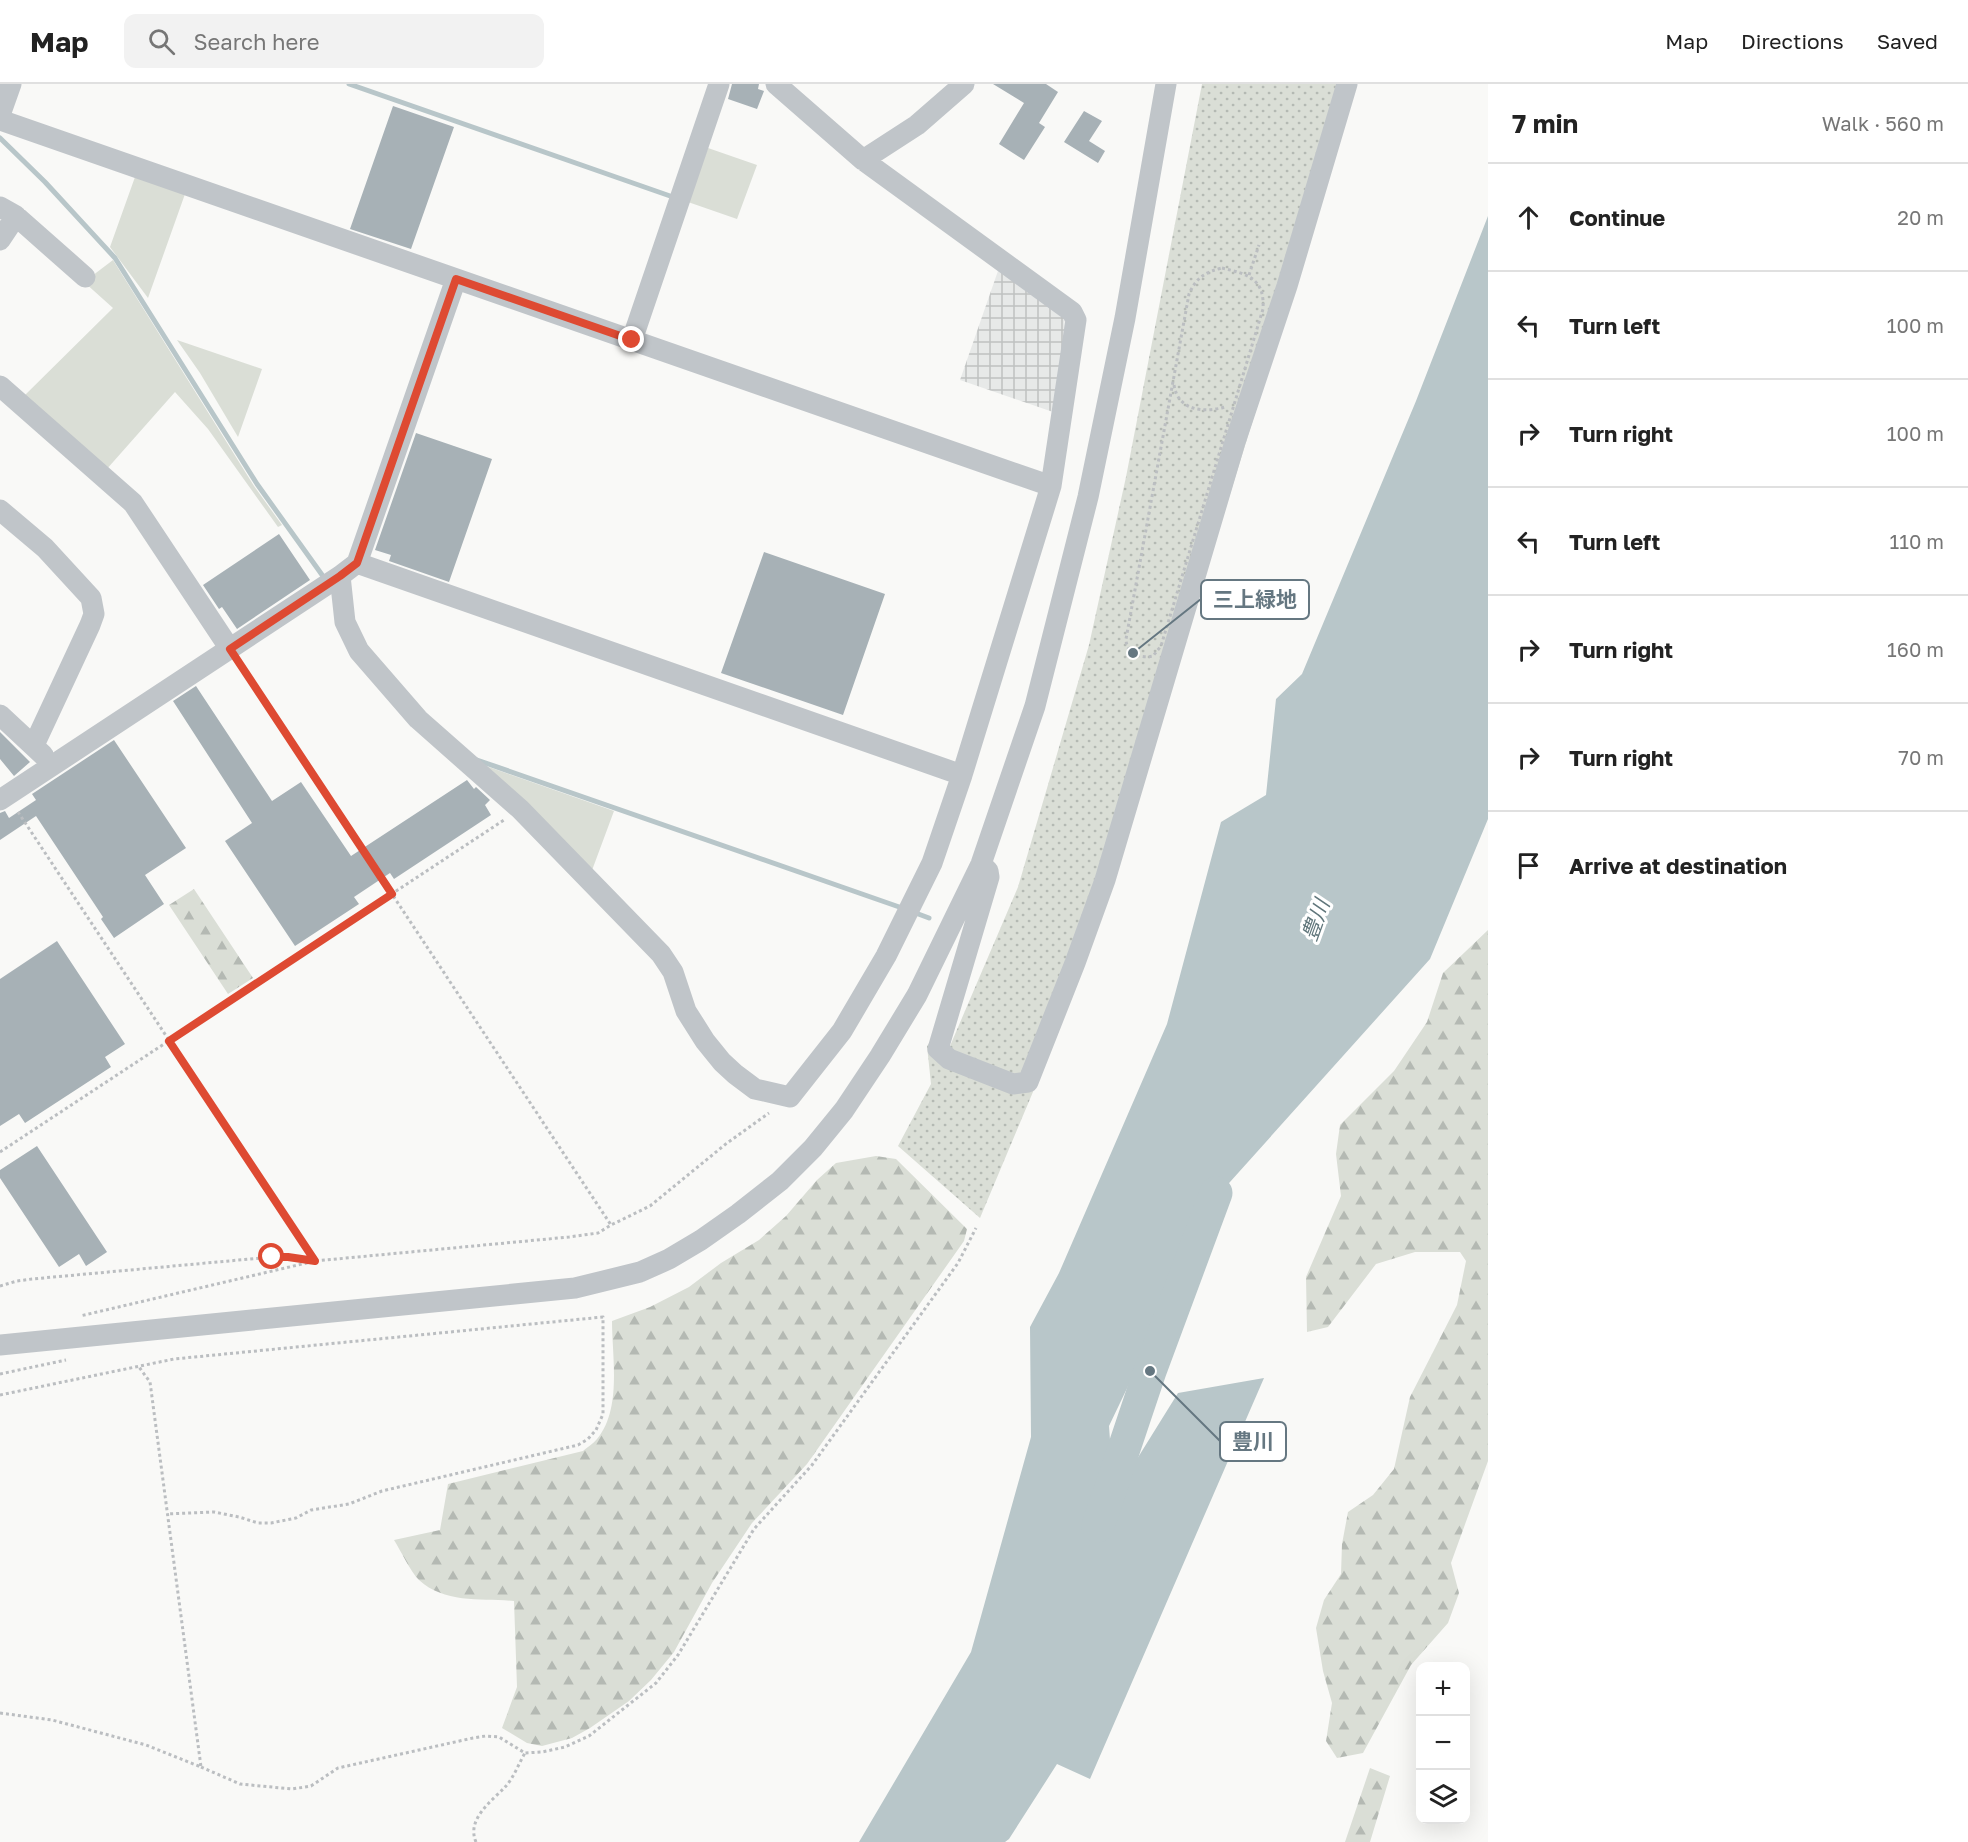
<!DOCTYPE html>
<meta charset="utf-8">
<style>
body{margin:0;font-family:"Golos Text","Noto Sans JP",sans-serif;background:#f2f2f2;color:#222}
.controls{position:absolute;right:18px;bottom:18px;display:grid;overflow:hidden;border-radius:12px;box-shadow:0 6px 24px #0002}
.controls button{width:54px;height:54px;display:grid;place-items:center;padding:0;border:0;border-bottom:2px solid #e0e0e0;background:#fff;color:#222;font:30px sans-serif}
.stop{position:absolute;width:18px;height:18px;margin:-14px;border:4px solid #de4a32;border-radius:50%;background:#fff}
.stop.end{background:#de4a32;border-color:#fff;box-shadow:0 2px 6px #0008}
.list{margin:0;padding:0;list-style:none}
h2{display:flex;justify-content:space-between;align-items:center;height:78px;margin:0;padding:0 24px;font-size:26px}
h2 small{font-size:20px;font-weight:400;color:#767676}
.list li{display:grid;grid-template-columns:39px 1fr auto;gap:18px;align-items:center;box-sizing:border-box;height:108px;padding:0 24px;border-top:2px solid #e0e0e0}
.list b{display:block;font-size:22px;white-space:nowrap}
.list em{font-size:20px;font-style:normal;color:#767676}
.icon{flex:none;width:33px;height:33px;fill:none;stroke:currentColor;stroke-width:2;stroke-linecap:round;stroke-linejoin:round}
.map{position:relative;flex:none;width:1488px;height:1758px;overflow:hidden}
header{display:flex;align-items:center;gap:36px;box-sizing:border-box;height:84px;padding:0 30px;background:#fff;border-bottom:2px solid #e0e0e0}
header strong{font-size:28px}
nav{display:flex;gap:33px;margin-inline-start:auto;font-size:21px}
.search{width:420px;height:54px;background:#f2f2f2;display:flex;align-items:center;gap:15px;box-sizing:border-box;padding:0 21px;border-radius:12px;color:#767676;font-size:22px}
main{display:flex}
aside{flex:1;background:#fff}
.map>svg:first-child{display:block}
</style>
<header>
<strong>Map</strong>
<div class="search"><svg class="icon" aria-label="search" viewBox="0 0 24 24"><circle cx="10" cy="10" r="6"/><path d="M15 15l6 6"/></svg>Search here</div>
<nav><a>Map</a><a>Directions</a><a>Saved</a></nav>
</header>
<main>
<div class="map">
<svg width="1488" height="1758" viewBox="0 0 1488 1758">
<defs>
<pattern id="industrial-grid" width="8" height="8" patternUnits="userSpaceOnUse" patternTransform="scale(1.5)"><rect width="8" height="8" fill="#e7e9e8"/><path d="M0 4h8M4 0v8" fill="none" stroke="#bfc2c1"/></pattern>
<pattern id="forest-firs" width="22" height="20" patternUnits="userSpaceOnUse" patternTransform="scale(1.5)"><rect width="22" height="20" fill="#daded6"/><path d="M5 1l3.5 6h-7zM16 11l3.5 6h-7z" fill="#b4b9b3"/></pattern>
<pattern id="park-dots" width="8" height="8" patternUnits="userSpaceOnUse" patternTransform="scale(1.5)"><rect width="8" height="8" fill="#daded6"/><path d="M2 2h.1M6 6h.1" fill="none" stroke="#b4b9b3" stroke-width="1.8" stroke-linecap="round"/></pattern>
</defs>
<rect width="100%" height="100%" fill="#f9f9f7"/>
<path fill="url(#industrial-grid)" d="M999,184L1064,230L1065,244L1053,328L960,296Z"/>
<path fill="#daded6" d="M708,64L757,81L737,135L688,118Z
M135,93L185,110L148,214L110,163Z
M113,176L254,402L282,441L278,443L208,345L175,308L106,386L23,313L113,224L84,198Z
M177,256L262,285L238,353L200,289Z
M472,677L614,727L591,789Z"/>
<path fill="url(#forest-firs)" d="M194,805L253,894L228,910L169,821Z
M1488,846V1377L1451,1479L1459,1509L1448,1539L1411,1581L1363,1669L1337,1674L1326,1657L1332,1619L1323,1587L1316,1544L1324,1516L1341,1490L1342,1460L1348,1428L1373,1411L1394,1385L1410,1313L1457,1221L1466,1177L1460,1168H1415L1376,1180L1328,1243L1307,1248L1306,1193L1341,1112L1336,1070L1340,1041L1394,987L1427,938L1443,889Z
M876,1072L896,1075L967,1145L964,1157L807,1380L752,1439L712,1499L674,1568L651,1596L629,1617L590,1644L572,1654L542,1662L527,1659L502,1644L517,1603L514,1517C482,1514 445,1520 419,1496C410,1487 401,1467 394,1456L440,1446L448,1400L583,1367C587,1363 593,1360 597,1355C622,1325 612,1273 612,1237L650,1223L689,1203L721,1179L759,1156L786,1132L817,1096L836,1079Z
M1370,1684L1390,1692L1370,1758H1345Z"/>
<path fill="url(#park-dots)" d="M1202,0H1357L1178,578L1038,996L980,1134L898,1062L931,1000L927,962L935,951L950,962L1018,803L1089,561L1126,393Z"/>
<path fill="#b8c6c9" d="M1488,132V735L1430,875L1221,1108L1109,1342L1114,1412L1178,1309L1264,1294L1090,1695L1057,1680L1009,1755L1005,1758H859L971,1568L1031,1353L1030,1243L1059,1189L1167,940L1221,738L1266,711L1276,615L1302,590L1416,317Z"/>
<g fill="none" stroke-linecap="round" stroke-linejoin="round">
<path stroke="#b8c6c9" stroke-width="5" d="M349,0L673,113
M0,54L45,98L115,174L257,400L325,495
M477,676L905,825
M913,828L929,834"/>
<path stroke="#b8c6c9" stroke-width="33" d="M1098,1442L1150,1287L1216,1109"/>
</g>
<path fill="#a7b1b6" d="M732,0H759L758,5L764,7L757,25L728,15Z
M993,0H1046L1058,8L1039,39L1045,43L1024,76L999,60L1024,19Z
M393,22L454,43L411,165L350,145Z
M1084,27L1102,37L1089,57L1105,67L1098,79L1064,58Z
M416,349L492,375L449,498L389,477L391,471L375,466Z
M279,450L310,496L237,545L222,523L219,525L203,501Z
M764,468L885,510L843,631L721,589Z
M196,602L272,717L301,698L351,772L467,696L474,705L476,703L490,716L485,721L491,731L394,795L390,789L354,813L359,820L295,862L225,757L252,739L173,617Z
M0,648L30,678L14,692L0,675Z
M114,656L186,764L145,791L164,820L114,854L101,835L103,833L36,732L0,756V729L5,727L9,734L36,716L32,710Z
M57,857L125,960L105,973L111,983L25,1039L19,1030L0,1042V895Z
M37,1062L107,1168L86,1182L79,1170L59,1183L0,1094V1086Z"/>
<g fill="none" stroke-linecap="round" stroke-linejoin="round">
<path stroke="#bbbec1" stroke-width="3" stroke-dasharray="3 3" stroke-linecap="butt" d="M1222,184C1247,190 1265,194 1263,225L1161,562L1153,572C1140,575 1126,569 1126,555L1189,210C1196,194 1205,188 1222,184Z
M1249,191L1259,161
M1174,301C1178,327 1204,329 1225,323
M241,582L611,1141
M18,728L315,1177L80,1232
M0,1068L504,736
M0,1202L17,1197L32,1195L272,1173H288L315,1177L569,1153L598,1149L611,1141L650,1122L727,1059L769,1029
M0,1290L66,1276
M0,1311L174,1275L603,1233V1330L596,1346L588,1355L578,1361L382,1407L349,1420L311,1426L296,1434L271,1439H258L239,1433L214,1428L167,1430
M0,1629L52,1636L146,1661L201,1683L150,1298L139,1283
M201,1683L240,1700L292,1705L311,1702L338,1684L473,1654L486,1652L499,1653L525,1669L542,1668L565,1663L589,1652L656,1599L678,1571L754,1445L812,1381L958,1179L976,1144
M476,1758C466,1735 492,1717 506,1702C514,1693 519,1679 525,1669"/>
<path stroke="#c0c5c9" stroke-width="21" d="M0,31L11,0
M0,36L1051,402
M863,76L917,41L964,0
M0,123L16,132L0,156
M16,132L85,193
M632,256L719,0
M0,302L133,419L230,565
M0,426L45,464L91,514L94,530L90,541L34,661
M357,479L962,691
M340,492L345,538L359,567L418,635L520,725L661,870L673,888L686,927L705,957L722,978L735,990L755,1005L790,1013L842,947L886,872L932,779L962,691L1051,402L1076,236L1072,228L863,76L776,0
M0,631L43,671
M0,716L340,492L357,479L456,195
M981,780L988,787L989,793L938,965L949,975L1013,1000L1028,998L1075,879L1105,796L1235,358L1287,202L1347,0
M0,1261L575,1204L640,1188L669,1175L701,1156L738,1130L780,1097L813,1064L844,1026L880,972L917,911L981,780L1035,622L1088,413L1125,234L1166,0"/>
</g>
<g fill="none" stroke-linecap="round" stroke-linejoin="round">
<path stroke="#de4a32" stroke-width="8" d="M272,1173H288L315,1177L169,957L392,810L230,565L340,492L357,479L456,195L632,256"/>
</g>
<g text-anchor="middle" stroke-width="6" stroke-linejoin="round" paint-order="stroke">
<g font-size="21" font-style="italic" fill="#60767b" stroke="#fff">
<text transform="translate(1316 836) rotate(-70)" y="7">豊川</text>
</g>
</g>
<path fill="none" stroke="#657781" stroke-width="2" d="M1133 569L1201 515M1150 1287L1220 1357"/>
<g fill="#657781" stroke="#fff" stroke-width="2">
<circle cx="1133" cy="569" r="6"/>
<circle cx="1150" cy="1287" r="6"/>
</g>
<g fill="#fff" stroke="#657781" stroke-width="2">
<rect x="1201" y="496" width="108" height="39" rx="6"/>
<rect x="1220" y="1338" width="66" height="39" rx="6"/>
</g>
<g font-size="21" text-anchor="middle" font-weight="bold" fill="#657781">
<text x="1255" y="523">三上緑地</text>
<text x="1253" y="1365">豊川</text>
</g>
</svg>
<div class="controls">
<button>+</button>
<button>−</button>
<button><svg class="icon" aria-label="layers" viewBox="0 0 24 24"><path d="M12 4l9 5-9 5-9-5zM3 14l9 5 9-5"/></svg></button>
</div>
<div class="stop" style="left:272px;top:1173px"></div>
<div class="stop end" style="left:632px;top:256px"></div>
</div>
<aside>
<h2>7 min<small>Walk · 560 m</small></h2>
<ul class="list">
<li><svg class="icon" aria-label="ahead" viewBox="0 0 24 24"><path d="M12 20V5M6 11l6-6 6 6"/></svg><div><b>Continue</b></div><em>20 m</em></li>
<li><svg class="icon" aria-label="left" viewBox="0 0 24 24"><path d="M17 20v-9H6M10 6l-5 5 5 5"/></svg><div><b>Turn left</b></div><em>100 m</em></li>
<li><svg class="icon" aria-label="right" viewBox="0 0 24 24"><path d="M7 20v-9h11M14 6l5 5-5 5"/></svg><div><b>Turn right</b></div><em>100 m</em></li>
<li><svg class="icon" aria-label="left" viewBox="0 0 24 24"><path d="M17 20v-9H6M10 6l-5 5 5 5"/></svg><div><b>Turn left</b></div><em>110 m</em></li>
<li><svg class="icon" aria-label="right" viewBox="0 0 24 24"><path d="M7 20v-9h11M14 6l5 5-5 5"/></svg><div><b>Turn right</b></div><em>160 m</em></li>
<li><svg class="icon" aria-label="right" viewBox="0 0 24 24"><path d="M7 20v-9h11M14 6l5 5-5 5"/></svg><div><b>Turn right</b></div><em>70 m</em></li>
<li><svg class="icon" aria-label="arrive" viewBox="0 0 24 24"><path d="M6 21V4h12l-3 4 3 4H6"/></svg><div><b>Arrive at destination</b></div></li>
</ul>
</aside>
</main>
